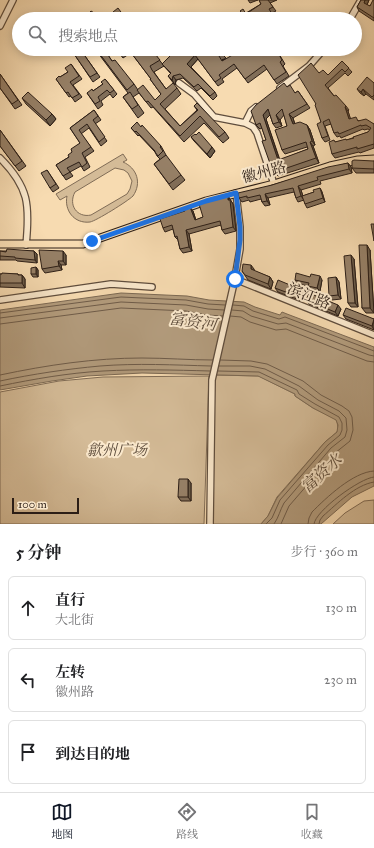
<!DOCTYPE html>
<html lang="zh">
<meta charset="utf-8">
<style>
body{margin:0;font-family:"IM FELL Great Primer","Noto Serif SC",serif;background:#f2f2f2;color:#202124}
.scale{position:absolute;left:12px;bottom:10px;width:67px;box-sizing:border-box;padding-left:4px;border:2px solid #2c1e16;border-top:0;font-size:11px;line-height:14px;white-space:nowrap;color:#2c1e16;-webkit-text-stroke:3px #fae8cc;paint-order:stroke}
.stop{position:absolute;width:12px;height:12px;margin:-9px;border:3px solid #1a73e8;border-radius:50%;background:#fff}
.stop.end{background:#1a73e8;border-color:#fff;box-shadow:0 1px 4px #0008}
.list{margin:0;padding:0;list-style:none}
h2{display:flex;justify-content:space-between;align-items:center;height:52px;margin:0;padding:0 16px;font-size:17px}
h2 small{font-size:13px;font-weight:400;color:#757577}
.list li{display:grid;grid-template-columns:26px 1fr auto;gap:12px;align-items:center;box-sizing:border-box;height:64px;margin:0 8px 8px;padding:0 8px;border:1px solid #e0e0e0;border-radius:6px}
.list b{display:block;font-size:15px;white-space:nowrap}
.list p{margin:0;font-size:13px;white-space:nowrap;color:#757577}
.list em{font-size:13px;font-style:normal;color:#757577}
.icon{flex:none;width:22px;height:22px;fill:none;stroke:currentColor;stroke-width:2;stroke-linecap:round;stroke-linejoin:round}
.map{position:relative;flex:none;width:374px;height:524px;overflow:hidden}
.search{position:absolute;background:#fff;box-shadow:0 2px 10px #0003;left:12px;right:12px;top:12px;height:44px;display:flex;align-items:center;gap:10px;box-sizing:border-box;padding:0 14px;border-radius:22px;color:#757577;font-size:15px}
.sheet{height:268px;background:#fff}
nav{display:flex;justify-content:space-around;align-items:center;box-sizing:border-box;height:56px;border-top:1px solid #e0e0e0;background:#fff;font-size:11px;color:#757577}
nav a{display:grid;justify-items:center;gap:2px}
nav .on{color:#111827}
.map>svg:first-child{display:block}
</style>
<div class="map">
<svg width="374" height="524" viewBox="0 0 374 524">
<rect width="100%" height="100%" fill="#f7dbb1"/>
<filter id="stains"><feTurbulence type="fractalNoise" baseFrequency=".005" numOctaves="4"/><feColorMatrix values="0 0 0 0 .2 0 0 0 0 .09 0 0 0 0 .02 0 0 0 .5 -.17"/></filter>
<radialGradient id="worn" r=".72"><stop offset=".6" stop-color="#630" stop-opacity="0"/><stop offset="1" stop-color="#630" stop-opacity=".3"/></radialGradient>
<path fill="#d4bb97" stroke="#806c56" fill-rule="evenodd" d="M123,154L127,160L123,162C137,168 142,183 133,196C128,201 96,221 90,222C74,224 64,210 67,196L60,200L56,194ZM115,168L124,170L128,173L132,181L130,189L127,194L91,215C77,218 68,205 75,192Z
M216,375L259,376L295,394V396L313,408L334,418L337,421L338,429L337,432L325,442L277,497L268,516L261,524H213L214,380Z
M209,376L204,524H0V392L59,381L103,377Z
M374,500V524H333L345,513L364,501Z"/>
<path fill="#b29b7c" stroke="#7c6953" d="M121,293L187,296L209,300L244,302L255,307L280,315L282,312L287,314L374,347V486L352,497L321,524H261L268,516L277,498L325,442L337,432L338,425L336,420L313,408L295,396V394L258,376L142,373L87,376L52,381L0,390V310Z"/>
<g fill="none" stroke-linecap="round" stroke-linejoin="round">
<path stroke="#6f5c49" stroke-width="1" d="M233,305L244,306L253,311L279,319L285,317L374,351
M232,310L243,311L251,316L278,324L286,323L369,355L374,356
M0,313L121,297L186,300L208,304L225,305
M230,316L241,317L250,322L276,330L286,329L367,361L374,362
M0,318L121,302L186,305L208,309L224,310
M0,324L121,308L186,311L207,315L223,316
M220,360L251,361L267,364L303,381L321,395L342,406L349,411L352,417L353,430L350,441L335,453L289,506L281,524
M219,366H250L265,369L299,386L318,400L339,411L346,418L347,430L345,437L331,448L284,503C280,510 279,517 274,524
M218,371L259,372L297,390L299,394L315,404L339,417L342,423V430L340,435L328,445L280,500L272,518L266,524
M0,375C47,365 95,358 142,358C166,358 189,360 213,360
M0,381C33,374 67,369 100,366C137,363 174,365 211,366
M0,386C34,379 68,373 103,371C139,369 174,370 210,371
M308,524L309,518L312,512C326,498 353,472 374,471
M314,524C315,511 360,478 374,477
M319,524L320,520L323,516C337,504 355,485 374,482"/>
<g stroke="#5f4d3d" stroke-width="8">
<path id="minor" d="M350,19L361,0
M0,26L13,0
M179,83L194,94L214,117L245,123L253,127L257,133L274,184
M280,88L309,66L324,49
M245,123L251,111L256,107
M0,158C29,187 30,205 26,245
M235,279L374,335
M0,300L111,284L152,287
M210,524L212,380L234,283L240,249V227L236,193"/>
</g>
<g stroke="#2c1e16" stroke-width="9">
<path id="major" d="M0,244H83L206,201L274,184L330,166L358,160L374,159"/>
</g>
<use href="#minor" stroke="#fae8cc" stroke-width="5.5"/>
<use href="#major" stroke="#f7dbb1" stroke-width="7"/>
</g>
<path fill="#816e59" stroke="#2c1e16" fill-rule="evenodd" d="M248,0H258L250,3Z
M259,0H277L270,3L276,11L272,13L276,19H256V18L255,19H232L246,13L261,4Z
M361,0H369L367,5L370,6L374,0V21L359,11L357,7Z
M80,49L100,77L93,82L72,51Z
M95,49H104L112,61L134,84L138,90L155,100L161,94L150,79H151L129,50L151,49L164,66L154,72L156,75L166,89L177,88L181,94L165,109L180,126L197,110L194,106L225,132L229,138L223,143L204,123L184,142L153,107L151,108L139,93L133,97L144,113L138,118L123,97L128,93Z
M116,49H126L129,54L123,58Z
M165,49H237L238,50L233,53L232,51L224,56L226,58L222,60L255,55L262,50L261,49H276L285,64L283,66L289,76L277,84L267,69L248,83L237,68L222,79L224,82L218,86L198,59L191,67L215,92L217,96L213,100L201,88L197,91L183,78L176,80L175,85L171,80L168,76L171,74L162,64L171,56Z
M342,61L352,72L348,76L345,73L328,88L334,96L346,106L349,110L348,111L350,119L374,124V148L360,153L359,152L335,158L332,154L335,142L347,140L368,132L370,130L368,129L364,130L363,129L341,138L340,136L337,137L334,133L331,124L325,126L330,140L325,142L322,138L321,122L316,104L319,73L328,75Z
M71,64L82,79L73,85L82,97L75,102L71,96L69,97L56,79L60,77L68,72Z
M0,74L22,105L15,109L0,88Z
M105,79L117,94L113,98L110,94L101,101L103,105L98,109L87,93L93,91L103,84Z
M374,83V100L366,94L364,96L360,93L357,89Z
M287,87L295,93L298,91L310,108L293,118L295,124L307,125L310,130L315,145L313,146L319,163L278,176L276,174H275L272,169L266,140L262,128L260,129L256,125ZM270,115L273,124L276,128L282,126L280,120L284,115L287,126L282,150L285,154L307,147L308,149L280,160L266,119Z
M22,98L52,114L56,119L50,126L26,104Z
M94,110L101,120L95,124L107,141L101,146L89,128L81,134L94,151L85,157L90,167L84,171L81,166L70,172L73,176L66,180L56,165L69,157L72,152L80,143L70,128Z
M131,128L161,146L166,155L164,157L181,175L185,180L173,190L154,164L160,159L157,156L155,152L139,135L138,136Z
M0,130L26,166L19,171L0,146Z
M191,137L215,151L210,158L194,141Z
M374,161V173H356L352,168Z
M348,163L351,167L352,173L320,181L321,184L301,190L303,196L314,192L320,188L322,192L325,202L307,208L305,204L304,200L298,202L296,198L294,192L268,198L270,205L265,206L262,202L261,199L250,202L249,200L242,202L239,198L272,185Z
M47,170L59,188L53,192L50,188Z
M228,196L233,204L236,231L225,234L222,230L221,225L189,234L192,251L183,253L180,249L178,240L175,237L173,229L165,232L163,228L193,211L196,220L203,217Z
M370,250L374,313H366L362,308Z
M0,251H34L37,254V263L17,261L16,260H0Z
M66,255V265H61L62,270L45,273L42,269Z
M354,259L358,307H351L348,303Z
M36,267L38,270V277H33L31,274Z
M254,269V271L270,277L273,282L271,289L248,280L242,271Z
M0,274H18L19,275H22L25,279V288L0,287Z
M336,277L339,282L341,299L332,300L329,296Z
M295,280H322L320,291L311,289L309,286L297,284Z
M275,288L302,290L305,294L302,301L278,292Z
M306,300L341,309L338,316L309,304Z
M343,315L374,319V330L346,319Z
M191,483V501H181L178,497Z"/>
<path fill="#695a48" stroke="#2c1e16" d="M365,0H369L366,7L364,3Z
M195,55L198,59L190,68L187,64Z
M173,76L176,80L175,85L172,80Z
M363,89L366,94L364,96L361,92Z
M345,107L348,111L352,123L349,119Z
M268,109L271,114L266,119L281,165L278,160L263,115Z
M52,114L56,119L50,126L46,120Z
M289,114L293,118L296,129L293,124Z
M276,115L280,120L282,126L279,122Z
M307,125L310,130L315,145L312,141Z
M310,142L313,146L319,163L316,158Z
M212,147L215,151L210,158L207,154Z
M348,163L351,167L352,173L349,169Z
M298,186L301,190L304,200L301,196Z
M320,188L322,192L325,202L323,198Z
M265,194L268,198L270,205L267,201Z
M228,196L233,204L236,231L233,227Z
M190,207L193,211L197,224L195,220Z
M186,230L189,234L192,251L189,247Z
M367,245L370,250L374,313L370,308Z
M34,251L37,254V263L35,260Z
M63,251L66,255V265L63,261Z
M351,255L354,259L358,307L355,303Z
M58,261L61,265L62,270L59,266Z
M251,265L254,269V274L251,269Z
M36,267L38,270V277L36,274Z
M22,275L25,279V288L22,283Z
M320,276L322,280L320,291L317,288Z
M270,277L273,282L271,289L268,284Z
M336,277L339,282L341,299L338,295Z
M302,290L305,294L302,301L299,297Z
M338,305L341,309L338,316L335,312Z
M374,320V330L372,326Z
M188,479L191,483V501L188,497Z"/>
<path fill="#968067" stroke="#2c1e16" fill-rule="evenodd" d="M259,0H268L273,7L269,9L275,19H256L253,14L246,19H232L231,18L241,12L240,11L243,9L246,14L261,4Z
M361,0H365L364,3L370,6L373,0H374V18L357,7Z
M118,8L126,19H118L113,12Z
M91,11L99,16L97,18L99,19H92L88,14Z
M162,16L166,19H159Z
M76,49H80L97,73L90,77L72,51Z
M96,49H104L112,61L115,60L134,84L127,90Z
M117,49H121L118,51Z
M130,49H151L160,60L150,66L152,70L166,89L173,83L177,88L160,104L180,126L198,110L194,106L197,103L225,132L219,137L200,116L180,136L148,101L146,102L137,90L143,85L155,100L161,94L150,79H151L129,50Z
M166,49H226L221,52L223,54L219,56L222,61L243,49H252L255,55L262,50L261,49H276L282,60L280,62L286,72L274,80L264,65L245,79L234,64L219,75L221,78L215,82L195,55L187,64L215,92L210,96L198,84L194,87L180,74L173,76L172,80L168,76L171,73L162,64L171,55Z
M342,61L349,68L345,72L342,69L325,85L334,96L336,95L346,106L345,107L349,119L356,117L358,121L366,119L374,124V144L357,149V147L332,154L329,142L334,140L335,142L346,139V140L354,138L353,137L368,132L371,128L366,125L361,126V125L339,134L338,132L334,133L329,119L323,122L328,136L322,138L317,124L321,122L315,105L316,104L298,75L311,63L319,73L323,70L328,75Z
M71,64L79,76L70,82L79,94L72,98L68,92L66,93L56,79L59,76L60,77L68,72L65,68Z
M0,74L18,100L12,104L0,88Z
M367,77L374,83V95L372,97L363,89L361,92L357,89Z
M105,79L114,90L110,93L107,90L98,97L100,101L95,104L87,93L92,89L93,91L103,84L101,82Z
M284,83L287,87L290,85L295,93L298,91L307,104L289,114L293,124L300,122L307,125L312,141L310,142L316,158L275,172L274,169H272L262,141L266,140L260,123L256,125L251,111L256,105ZM268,109L273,124L279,122L276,115L282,109L287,126L275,130L282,150L306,142L308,149L278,160L263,115Z
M28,92L52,114L46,120L22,98Z
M130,92L138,105L132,109L123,97Z
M94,110L98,116L93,120L105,137L99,142L87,124L79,130L91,147L82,153L87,163L82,167L79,162L67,168L70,172L63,176L56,165L69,157L68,155L72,152L71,149L80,143L70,128Z
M137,122L141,127L142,125L161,146L160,147L163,151L158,156L155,152V151L136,131L135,132L131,128Z
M0,130L22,161L15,166L0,146Z
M199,132L212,147L207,154L191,137L195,134L196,135Z
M166,155L181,175L169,184L154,164Z
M354,160L374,161V169L352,168V161Z
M348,163L349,169L317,177L318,180L298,186L301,196L296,198L293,188L265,194L267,201L262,202L260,195L247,198V196L239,198L238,193L272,185L328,167Z
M47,170L56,184L50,188L41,173Z
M320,188L323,198L305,204L302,196L314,192L313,190Z
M228,196V200H230L233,227L222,230L220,221L186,230L189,247L180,249L177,236L175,237L172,225L163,228L160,219L185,211L184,209L190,207L195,220L203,217L199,204Z
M371,224H374V241Z
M359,245H367L370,308H362Z
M7,249L34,251L35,260L15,258V257L0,256V251L6,252Z
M39,250L63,251V261H58L59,266L42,269Z
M351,255L355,303H348L344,256Z
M243,264L251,265V269L270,277L268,284L245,275L242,271Z
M36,267V274H31V268Z
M2,273L18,274V275H22V283H0V274H2Z
M296,273L310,277L311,274L320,276L317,288L308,286L309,283L295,280Z
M336,277L338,295L329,296L328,278Z
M278,280L302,290L299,297L275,288Z
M309,293L338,305L335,312L306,300Z
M346,308L374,319L372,326L343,315Z
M179,479H188V497H178Z"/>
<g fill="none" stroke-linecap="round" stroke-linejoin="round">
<path stroke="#1a73e8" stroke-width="5" d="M92,241L206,201L236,193L240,227V240L235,279"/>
</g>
<g text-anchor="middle" stroke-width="4" stroke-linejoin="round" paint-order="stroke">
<g font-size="15" fill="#2c1e16" stroke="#fae8cc">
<text transform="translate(264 172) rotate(-15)" y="5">徽州路</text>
<text transform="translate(309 296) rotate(22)" y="5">滨江路</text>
</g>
<g font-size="15" font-style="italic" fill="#5e4d3d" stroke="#fae8cc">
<text x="117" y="455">歙州广场</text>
</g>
<g font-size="16" font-style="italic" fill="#5b4a3a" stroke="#fae8cc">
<text transform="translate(193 321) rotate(8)" y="6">富资河</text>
<text transform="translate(321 473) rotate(-42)" y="6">富资水</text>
</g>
</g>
<rect width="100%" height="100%" filter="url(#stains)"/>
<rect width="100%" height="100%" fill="url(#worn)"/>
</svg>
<div class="scale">100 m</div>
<div class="stop" style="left:235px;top:279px"></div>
<div class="stop end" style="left:92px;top:241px"></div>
<div class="search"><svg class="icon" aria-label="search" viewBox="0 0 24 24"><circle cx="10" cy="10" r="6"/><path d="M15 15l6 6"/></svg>搜索地点</div>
</div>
<section class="sheet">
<h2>5 分钟<small>步行 · 360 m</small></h2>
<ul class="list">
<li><svg class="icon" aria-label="ahead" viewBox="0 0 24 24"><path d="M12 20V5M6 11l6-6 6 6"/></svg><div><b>直行</b><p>大北街</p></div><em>130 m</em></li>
<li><svg class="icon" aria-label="left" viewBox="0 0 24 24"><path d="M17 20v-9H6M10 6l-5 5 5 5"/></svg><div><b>左转</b><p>徽州路</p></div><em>230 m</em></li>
<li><svg class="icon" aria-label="arrive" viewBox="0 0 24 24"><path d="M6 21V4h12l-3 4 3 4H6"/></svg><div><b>到达目的地</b></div></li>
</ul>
</section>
<nav>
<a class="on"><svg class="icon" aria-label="map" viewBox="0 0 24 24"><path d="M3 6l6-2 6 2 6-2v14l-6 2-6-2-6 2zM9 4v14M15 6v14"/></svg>地图</a>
<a><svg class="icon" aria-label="directions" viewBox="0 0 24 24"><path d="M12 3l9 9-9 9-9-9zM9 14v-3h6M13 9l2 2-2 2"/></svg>路线</a>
<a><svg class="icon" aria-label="saved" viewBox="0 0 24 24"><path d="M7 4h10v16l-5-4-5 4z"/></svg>收藏</a>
</nav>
